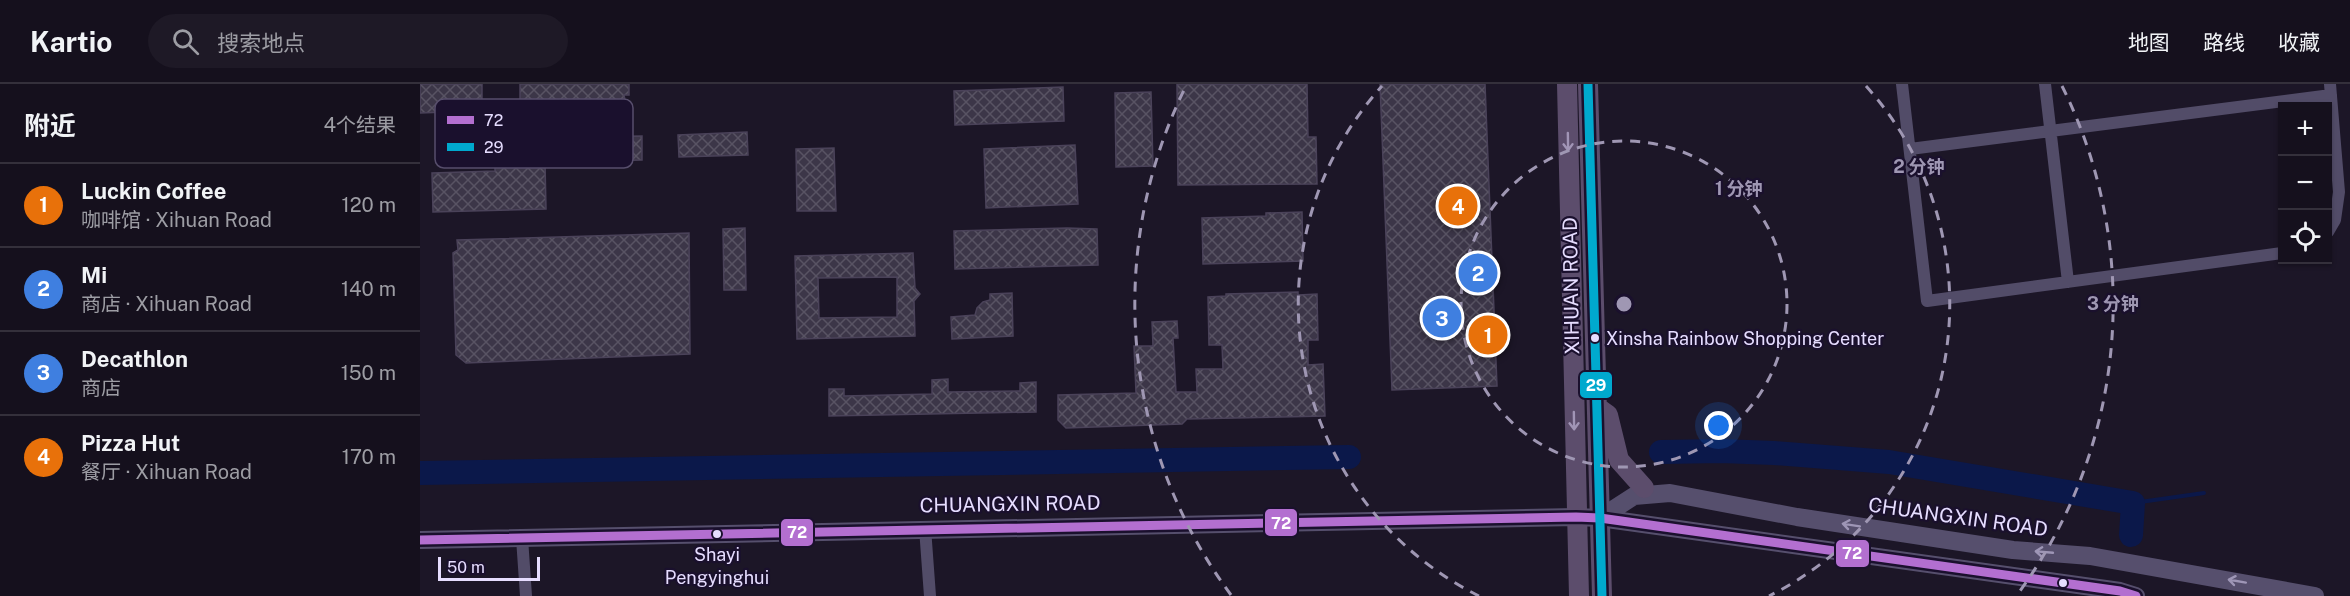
<!DOCTYPE html>
<html lang="zh">
<meta charset="utf-8">
<style>
body{margin:0;font-family:"Public Sans","Noto Sans SC",sans-serif;background:#1e1926;color:#f1f3f6}
.controls{position:absolute;right:18px;top:18px;display:grid;overflow:hidden;border-radius:0px;box-shadow:0 2px 4px #0004}
.controls button{width:54px;height:54px;display:grid;place-items:center;padding:0;border:0;border-bottom:2px solid #34303b;background:#15101d;color:#f1f3f6;font:30px sans-serif}
.scale{position:absolute;left:18px;bottom:15px;width:102px;box-sizing:border-box;padding-left:6px;border:3px solid #e6ddff;border-top:0;font-size:16px;line-height:21px;white-space:nowrap;color:#e6ddff;-webkit-text-stroke:4px #1a102d;paint-order:stroke}
.you{position:absolute;left:1299px;top:342px;width:21px;height:21px;margin:-15px;border:4px solid #fff;border-radius:50%;background:#1a73e8;box-shadow:0 0 0 9px #1a73e833}
.badge{display:grid;place-items:center;width:39px;height:39px;border-radius:50%;background:#db2777;color:#fff;font-size:20px;font-weight:700}
.pin{position:absolute;translate:-50% -50%;border:3px solid #fff;box-shadow:0 2px 6px #0006}
.list{margin:0;padding:0;list-style:none}
h2{display:flex;justify-content:space-between;align-items:center;height:78px;margin:0;padding:0 24px;font-size:26px}
h2 small{font-size:20px;font-weight:400;color:#9d9da4}
.list li{display:grid;grid-template-columns:39px 1fr auto;gap:18px;align-items:center;box-sizing:border-box;height:84px;padding:0 24px;border-top:2px solid #34303b}
.list b{display:block;font-size:22px;white-space:nowrap}
.list p{margin:0;font-size:20px;white-space:nowrap;color:#9d9da4}
.list em{font-size:20px;font-style:normal;color:#9d9da4}
.icon{flex:none;width:33px;height:33px;fill:none;stroke:currentColor;stroke-width:2;stroke-linecap:round;stroke-linejoin:round}
.map{position:relative;flex:none;width:1930px;height:512px;overflow:hidden}
header{display:flex;align-items:center;gap:36px;box-sizing:border-box;height:84px;padding:0 30px;background:#15101d;border-bottom:2px solid #34303b}
header strong{font-size:28px}
nav{display:flex;gap:33px;margin-inline-start:auto;font-size:21px}
.search{width:420px;height:54px;background:#1e1926;display:flex;align-items:center;gap:15px;box-sizing:border-box;padding:0 21px;border-radius:33px;color:#9d9da4;font-size:22px}
main{display:flex}
aside{flex:1;background:#15101d}
.map>svg:first-child{display:block}
</style>
<header>
<strong>Kartio</strong>
<div class="search"><svg class="icon" aria-label="search" viewBox="0 0 24 24"><circle cx="10" cy="10" r="6"/><path d="M15 15l6 6"/></svg>搜索地点</div>
<nav><a>地图</a><a>路线</a><a>收藏</a></nav>
</header>
<main>
<aside>
<h2>附近<small>4个结果</small></h2>
<ul class="list">
<li><span class="badge" style="background:#e8710a">1</span><div><b>Luckin Coffee</b><p>咖啡馆 · Xihuan Road</p></div><em>120 m</em></li>
<li><span class="badge" style="background:#3f7fe0">2</span><div><b>Mi</b><p>商店 · Xihuan Road</p></div><em>140 m</em></li>
<li><span class="badge" style="background:#3f7fe0">3</span><div><b>Decathlon</b><p>商店</p></div><em>150 m</em></li>
<li><span class="badge" style="background:#e8710a">4</span><div><b>Pizza Hut</b><p>餐厅 · Xihuan Road</p></div><em>170 m</em></li>
</ul>
</aside>
<div class="map">
<svg width="1930" height="512" viewBox="0 0 1930 512">
<defs>
<pattern id="building-cross-hatch" width="8" height="8" patternUnits="userSpaceOnUse" patternTransform="scale(1.5)"><rect width="8" height="8" fill="#3c3648"/><path d="M0 0l8 8M0 8l8-8" fill="none" stroke="#585363"/></pattern>
</defs>
<rect width="100%" height="100%" fill="#1c1627"/>
<g fill="none" stroke-linecap="round" stroke-linejoin="round">
<path stroke="#0b184a" stroke-width="4" d="M1713,419L1784,409"/>
<path stroke="#0b184a" stroke-width="24" d="M1241,368L1301,367L1354,369L1469,378L1713,419L1711,451
M0,389L929,373"/>
</g>
<path fill="url(#building-cross-hatch)" stroke="#4a4259" stroke-width="1.5" fill-rule="evenodd" d="M0,0H62V18H52V27L0,29Z
M100,0H209V11H204L205,16L100,20Z
M757,0H887L888,53H896L897,100L758,101Z
M960,0H1065L1077,302L972,306Z
M643,3L644,37L535,41L534,7Z
M731,8L733,82L696,83L695,9Z
M327,48L328,71L259,73L258,51Z
M222,52V76L125,78L126,125L13,128L12,89L75,87V54Z
M655,61L658,120L566,124L564,65Z
M414,64L416,127H377L376,65Z
M882,128L883,177L783,180L782,134L846,132V129Z
M325,144L326,206H304L303,145Z
M647,144L677,145L678,181L535,185L534,147Z
M269,149L270,270L46,279L36,271L33,169L38,166L37,156Z
M493,169L495,204L500,210L494,217L495,252L377,255L375,172ZM477,193V233L399,234L398,194Z
M878,208V211L897,210L898,256H888V281L903,280L905,332L767,335L762,340L646,344L638,336V311L716,309L714,262H733L732,238L757,237L758,254H753L756,308H777L776,285H803L802,261H789L788,213L806,212V210Z
M592,209L593,252L532,255L531,233L555,231L557,224L563,218L570,216V210Z
M528,295V308L600,307V299L616,298V328L409,332V305H424V312L512,310V296Z"/>
<g fill="none" stroke-linecap="round" stroke-linejoin="round">
<path stroke="#524c68" stroke-width="12" d="M1482,0L1507,217L1862,169
M1625,0L1648,198
M1490,65L1911,11
M1908,148L1915,136L1919,108L1910,0
M505,444L510,512
M102,454L106,512"/>
<path stroke="#564f6d" stroke-width="18" d="M1180,434L1214,412L1250,409L1377,433L1593,466L1670,472L1895,512
M0,456L1156,433L1180,434L1700,507L1716,512"/>
<path stroke="#5c4d6c" stroke-width="20" d="M1147,0L1159,512
M1168,0L1182,512
M1181,326L1188,331L1199,376L1224,404"/>
<g stroke="#1a102d" stroke-width="14">
<path id="bus-1" d="M0,456L1156,433L1180,434L1700,507L1716,512"/>
</g>
<g stroke="#1a102d" stroke-width="14">
<path id="bus-2" d="M1168,0L1182,512"/>
</g>
<use href="#bus-1" stroke="#b36fd0" stroke-width="9"/>
<use href="#bus-2" stroke="#00a9ce" stroke-width="9"/>
</g>
<defs><path id="oneway-shaft" d="M-6 0H5M1.5-3L5.5 0L1.5 3" fill="none" stroke-width="1.6" stroke-linecap="round" stroke-linejoin="round" transform="scale(1.5)"/></defs>
<g stroke="#a195b6">
<use href="#oneway-shaft" transform="translate(1148 58) rotate(89)"/>
<use href="#oneway-shaft" transform="translate(1154 337) rotate(89)"/>
</g>
<g stroke="#9e96b6">
<use href="#oneway-shaft" transform="translate(1431 441) rotate(-171)"/>
<use href="#oneway-shaft" transform="translate(1624 468) rotate(-175)"/>
<use href="#oneway-shaft" transform="translate(1817 497) rotate(-170)"/>
</g>
<g fill="none" stroke="#9f97b3" stroke-width="3" stroke-dasharray="10 8">
<circle cx="1204" cy="220" r="163"/>
<path d="M1059 512A326 326 0 0 1 962 2M1446 2A326 326 0 0 1 1349 512"/>
<path d="M811 511A489 489 0 0 1 766 2M1642 2A489 489 0 0 1 1597 511"/>
</g>
<g fill="#e6ddff" stroke="#1a102d" stroke-width="2">
<circle cx="1175" cy="254" r="5"/>
<circle cx="297" cy="450" r="5"/>
<circle cx="1643" cy="499" r="5"/>
</g>
<g text-anchor="middle" stroke-width="4.5" stroke-linejoin="round" paint-order="stroke">
<g font-size="18" fill="#e6ddff" stroke="#1a102d" text-anchor="start">
<text x="1186" y="261">Xinsha Rainbow Shopping Center</text>
<text x="297" y="477" text-anchor="middle">Shayi<tspan x="297" dy="23">Pengyinghui</tspan></text>
</g>
<g font-size="20" fill="#e6ddff" stroke="#1a102d">
<text transform="translate(1151 202) rotate(-91)" y="7">XIHUAN ROAD</text>
<text transform="translate(590 420) rotate(-1)" y="7">CHUANGXIN ROAD</text>
<text transform="translate(1538 433) rotate(8)" y="7">CHUANGXIN ROAD</text>
</g>
</g>
<rect x="15" y="15" width="198" height="69" rx="9" fill="#1a102d" stroke="#574e6c" stroke-width="1.5"/>
<rect x="27" y="32" width="27" height="8" fill="#b36fd0"/>
<rect x="27" y="59" width="27" height="8" fill="#00a9ce"/>
<g font-size="16" fill="#e6ddff">
<text x="64" y="42">72</text>
<text x="64" y="69">29</text>
</g>
<circle cx="1204" cy="220" r="9" fill="#9f97b3" stroke="#1a102d" stroke-width="3"/>
<g font-size="18" text-anchor="middle" font-weight="bold" fill="#9f97b3" stroke="#1a102d" stroke-width="4.5" stroke-linejoin="round" paint-order="stroke">
<text x="1499" y="89">2 分钟</text>
<text x="1319" y="111">1 分钟</text>
<text x="1693" y="226">3 分钟</text>
</g>
<g stroke="#1a102d" stroke-width="2">
<rect x="1159" y="287" width="34" height="28" rx="6" fill="#00a9ce"/>
<rect x="844" y="424" width="34" height="29" rx="6" fill="#b36fd0"/>
<rect x="360" y="434" width="34" height="29" rx="6" fill="#b36fd0"/>
<rect x="1415" y="455" width="35" height="29" rx="6" fill="#b36fd0"/>
</g>
<g font-size="16" text-anchor="middle" font-weight="bold" fill="#fff">
<text x="1176" y="307">29</text>
<text x="861" y="445">72</text>
<text x="377" y="454">72</text>
<text x="1432" y="475">72</text>
</g>
</svg>
<div class="controls">
<button>+</button>
<button>−</button>
<button><svg class="icon" aria-label="locate" viewBox="0 0 24 24"><circle cx="12" cy="12" r="6"/><path d="M12 2v4M12 18v4M2 12h4M18 12h4"/></svg></button>
</div>
<div class="scale">50 m</div>
<div class="you"></div>
<div class="pin badge" style="left:1068px;top:251px;background:#e8710a">1</div>
<div class="pin badge" style="left:1058px;top:189px;background:#3f7fe0">2</div>
<div class="pin badge" style="left:1022px;top:234px;background:#3f7fe0">3</div>
<div class="pin badge" style="left:1038px;top:122px;background:#e8710a">4</div>
</div>
</main>
